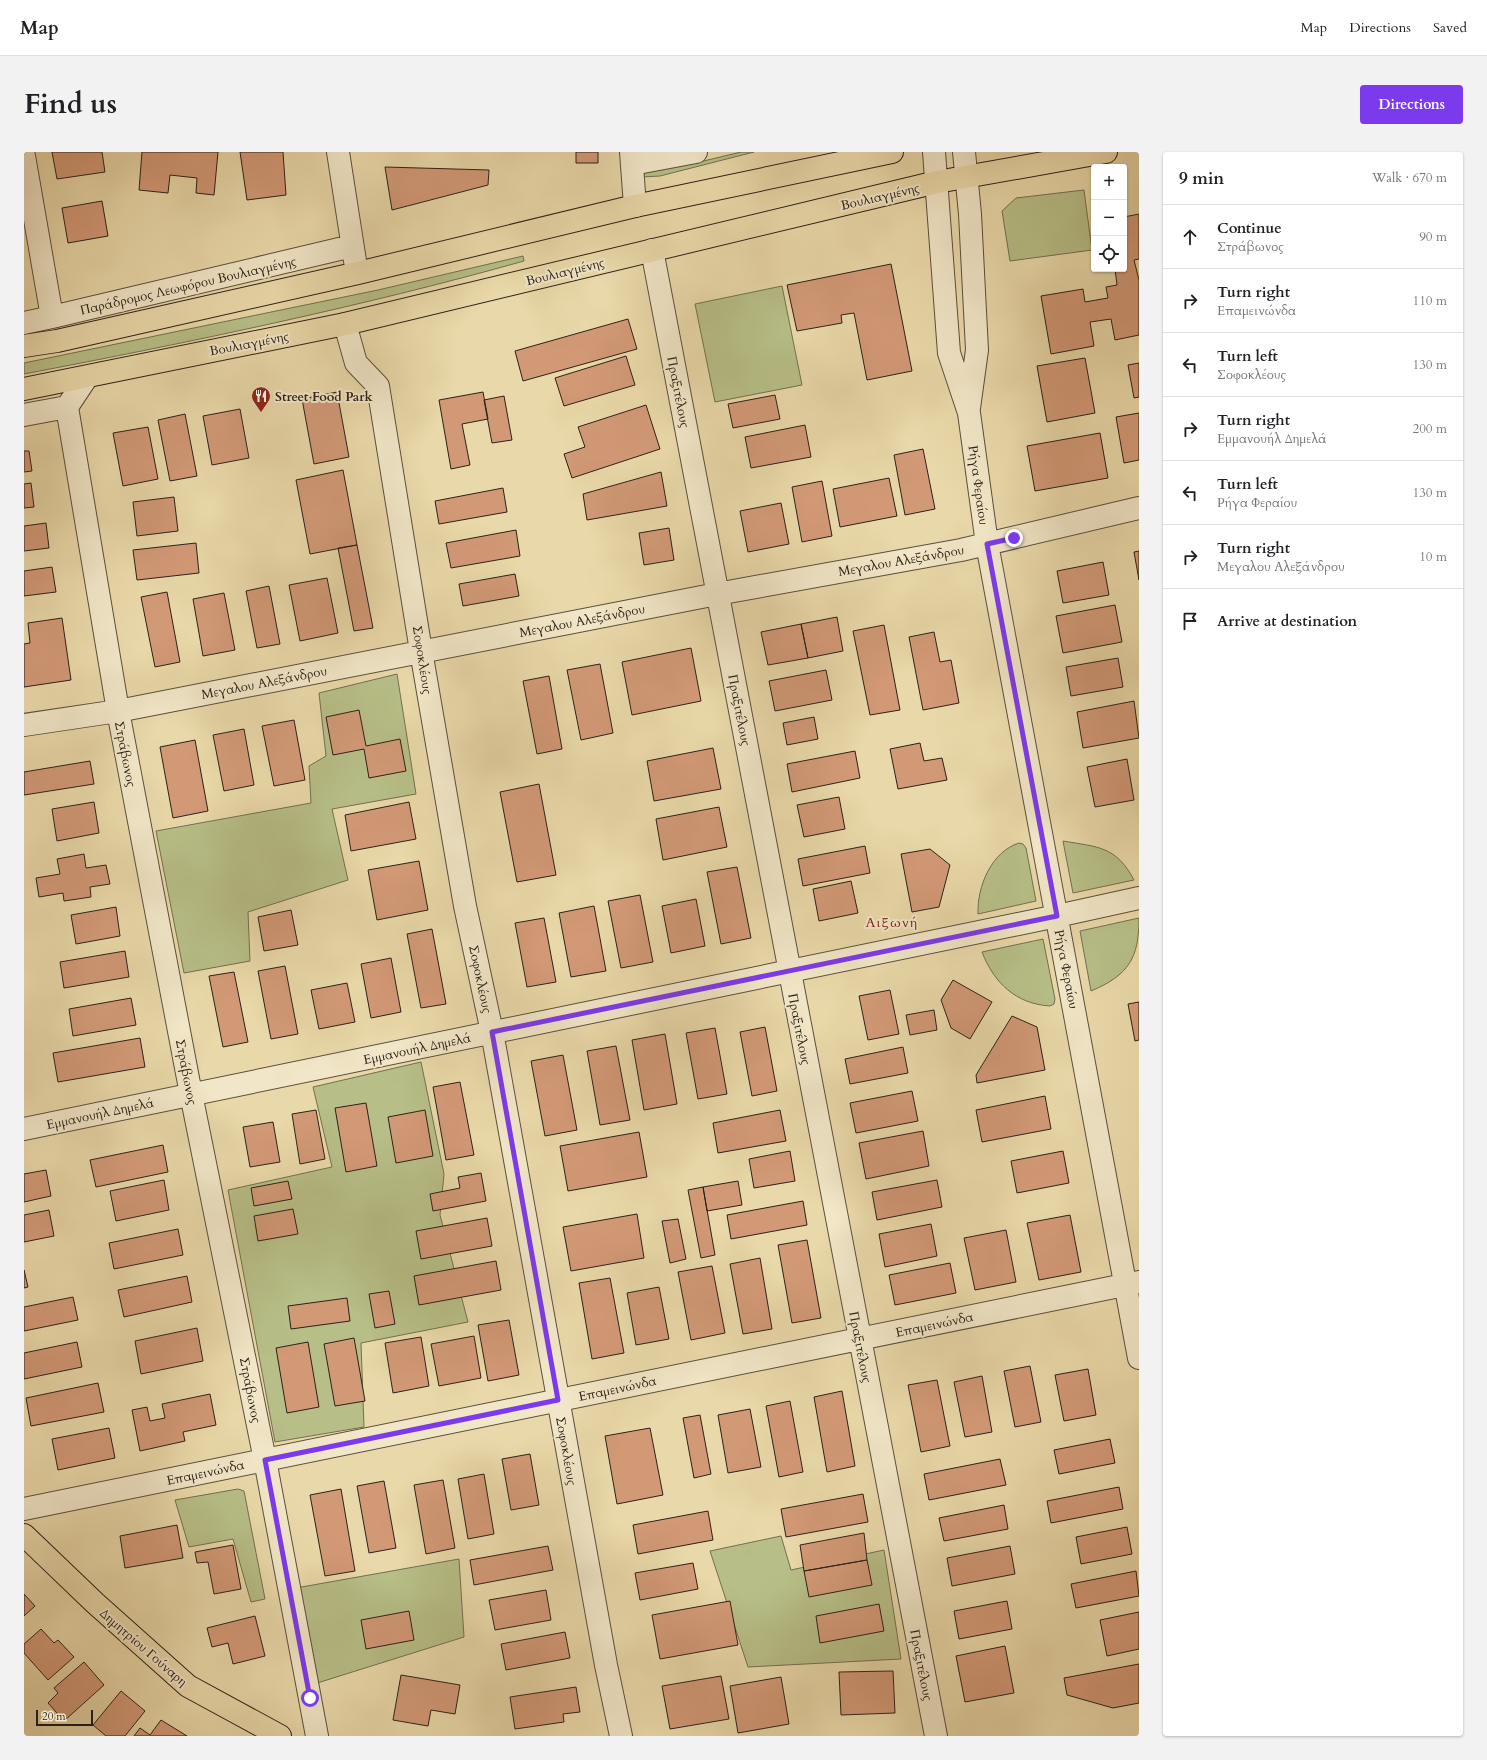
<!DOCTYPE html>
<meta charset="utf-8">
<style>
body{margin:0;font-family:Cardo,serif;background:#f2f2f2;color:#202124}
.controls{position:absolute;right:12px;top:12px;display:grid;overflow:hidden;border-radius:4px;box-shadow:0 1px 3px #0004}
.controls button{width:36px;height:36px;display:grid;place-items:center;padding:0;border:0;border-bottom:1px solid #e0e0e0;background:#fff;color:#202124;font:20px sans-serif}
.scale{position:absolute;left:12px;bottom:10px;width:57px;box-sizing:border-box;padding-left:4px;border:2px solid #2c2118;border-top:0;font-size:11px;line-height:14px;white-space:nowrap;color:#2c2118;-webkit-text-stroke:3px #f1e6c7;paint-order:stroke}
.stop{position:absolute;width:12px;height:12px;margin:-9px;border:3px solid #7c3aed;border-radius:50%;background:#fff}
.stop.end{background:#7c3aed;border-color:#fff;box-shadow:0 1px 4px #0008}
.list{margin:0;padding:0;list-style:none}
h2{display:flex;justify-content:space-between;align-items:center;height:52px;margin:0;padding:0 16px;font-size:17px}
h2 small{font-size:13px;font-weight:400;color:#757577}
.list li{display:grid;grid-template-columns:26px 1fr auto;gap:12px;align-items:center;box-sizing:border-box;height:64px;padding:0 16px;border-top:1px solid #e0e0e0}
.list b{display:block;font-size:15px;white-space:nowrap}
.list p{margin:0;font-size:13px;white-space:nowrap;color:#757577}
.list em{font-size:13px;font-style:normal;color:#757577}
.icon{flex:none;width:22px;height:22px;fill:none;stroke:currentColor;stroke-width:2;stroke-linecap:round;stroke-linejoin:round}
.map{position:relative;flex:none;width:1115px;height:1584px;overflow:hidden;border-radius:4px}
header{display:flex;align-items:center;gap:24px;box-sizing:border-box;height:56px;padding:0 20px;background:#fff;border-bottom:1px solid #e0e0e0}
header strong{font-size:19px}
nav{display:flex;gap:22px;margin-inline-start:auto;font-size:14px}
.intro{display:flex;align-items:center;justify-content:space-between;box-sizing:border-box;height:96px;padding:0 24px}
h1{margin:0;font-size:28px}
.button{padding:10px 18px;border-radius:4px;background:#7c3aed;color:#fff;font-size:14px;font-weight:700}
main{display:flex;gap:24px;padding:0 24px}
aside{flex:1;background:#fff;border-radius:4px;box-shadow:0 1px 3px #0004}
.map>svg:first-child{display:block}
</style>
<header>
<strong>Map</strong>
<nav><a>Map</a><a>Directions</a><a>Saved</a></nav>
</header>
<div class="intro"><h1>Find us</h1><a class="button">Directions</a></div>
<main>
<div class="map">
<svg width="1115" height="1584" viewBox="0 0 1115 1584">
<rect width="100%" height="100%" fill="#e9d8a9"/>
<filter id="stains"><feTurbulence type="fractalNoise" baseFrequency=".005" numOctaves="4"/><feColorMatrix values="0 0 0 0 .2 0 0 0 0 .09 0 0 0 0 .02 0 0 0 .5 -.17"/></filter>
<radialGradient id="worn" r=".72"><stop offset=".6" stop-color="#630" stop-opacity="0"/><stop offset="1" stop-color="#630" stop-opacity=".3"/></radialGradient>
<path fill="#b7be87" stroke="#727050" d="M717,0H730L636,24L618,25L617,20L667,12Z
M1060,38L1068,98L986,109L978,59L992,46Z
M499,104L500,109C336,155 168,190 0,222V211L354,138Z
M758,134L778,233L691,250L671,152Z
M373,522L392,642L308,657L324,728L224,760L226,809L160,821L132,679L287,651L285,614L302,604L295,541Z
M1039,689C1074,695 1092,694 1110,728L1049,741Z
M995,691L999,692L1002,696L1012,749L954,762C953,735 967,700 995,691Z
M1115,766C1115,806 1105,823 1067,839L1056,779Z
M1019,787L1031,847L1030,852L1026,854C992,852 970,831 958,800Z
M397,910L420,1022L416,1063L444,1170L337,1191L340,1275L251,1290L204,1038L308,1015L289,935Z
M214,1337L220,1339L241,1447L227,1450L209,1387L165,1395L151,1348Z
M757,1384L767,1418L860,1398L877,1507L724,1515L686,1399Z
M435,1407L440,1485L290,1532L272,1436Z"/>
<path fill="#d29977" stroke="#2c2118" d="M28,0H78L81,20L33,27Z
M118,0H194L190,43L172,41L173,26L146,23L144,41L115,38Z
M216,0H259L262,43L223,48Z
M552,0H574V11H552Z
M361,15L465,18L464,33L368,58Z
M78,49L84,84L44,91L38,56Z
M1115,62V107L1110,108L1115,128V183L1091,188L1087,167L1066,170L1070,194L1027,202L1017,144L1059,137L1061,150L1084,146L1082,135L1093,133L1091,117H1100V65Z
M867,112L888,219L843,228L830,161L817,163L818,171L773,179L763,133Z
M604,167L613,197L499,229L491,199Z
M602,204L611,233L540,254L531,226Z
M1061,206L1071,261L1023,270L1013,214Z
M1115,211V245L1110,246L1104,213Z
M313,240L325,305L290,312L278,247Z
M459,240L464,267L438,272L446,313L427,317L415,248Z
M751,243L756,267L709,276L704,252Z
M480,244L488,288L468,291L460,248Z
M622,253L636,297L548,326L540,302L561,295L554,275Z
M216,257L225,306L188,313L179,264Z
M1115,261V308L1100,311L1092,265Z
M161,262L173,324L146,329L134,268Z
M781,273L787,305L727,316L721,285Z
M124,275L134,327L99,334L89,281Z
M1076,281L1084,326L1011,339L1003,294Z
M899,297L911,357L881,363L870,303Z
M0,299H5L8,319L0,320Z
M319,318L333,393L286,402L272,328Z
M637,320L643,354L563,368L559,342Z
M865,326L873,364L816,375L809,337Z
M798,329L808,384L778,390L768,335Z
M7,331L10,355L0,356V332Z
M479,336L483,360L415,372L411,349Z
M150,345L154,379L113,384L109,350Z
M757,351L765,392L724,400L716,359Z
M22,371L25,396L0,399V374Z
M645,376L650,408L620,413L615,381Z
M492,378L496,404L427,416L422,391Z
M172,391L175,421L113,428L109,398Z
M333,393L349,476L330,479L314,396Z
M1115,399V428L1110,400Z
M1079,410L1085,443L1039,451L1033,419Z
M28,415L32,440L0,444V419Z
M491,422L495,444L439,454L435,432Z
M303,426L314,481L276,489L265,433Z
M245,434L256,492L233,496L222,439Z
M143,440L156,510L131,515L117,445Z
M200,441L211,498L179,504L169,447Z
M1091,453L1098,490L1039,501L1032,464Z
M813,465L819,499L784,506L777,472Z
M38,466L47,528L0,535V492L6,491L4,471Z
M777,472L784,506L744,513L737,480Z
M860,473L876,558L846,563L829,479Z
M910,480L916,510L927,508L935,551L899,558L885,485Z
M667,496L677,549L608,563L598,510Z
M1094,506L1099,535L1047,544L1042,515Z
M576,512L589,581L557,588L543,518Z
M802,518L808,548L751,559L745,529Z
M525,524L538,597L513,602L499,529Z
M1110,549L1115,586L1059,596L1053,560Z
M335,558L342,594L376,587L382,619L345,626L340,597L309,603L302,565Z
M790,565L794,587L763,593L759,571Z
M270,568L281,628L250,634L238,574Z
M220,577L230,633L200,639L189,583Z
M171,588L184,659L149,666L136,595Z
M896,591L900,609L918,606L923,628L874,637L866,597Z
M689,596L697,637L630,649L623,609Z
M831,599L836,626L768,640L763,612Z
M1103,607L1110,648L1071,655L1063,615Z
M66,609L70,632L0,643V620Z
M515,632L532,723L493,730L476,640Z
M815,645L821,677L780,685L773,653Z
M70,650L75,681L33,689L28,657Z
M385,650L392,687L327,699L321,663Z
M695,655L703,695L639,708L632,667Z
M841,694L846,721L779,734L774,707Z
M906,697L926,713L915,755L888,760L877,702Z
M60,702L62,716L82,713L86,732L66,735L67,745L40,749L39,741L15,745L12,726L36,722L33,707Z
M395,709L404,758L353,768L344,718Z
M713,715L727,786L697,792L683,720Z
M827,729L834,761L795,769L789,737Z
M616,743L629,810L597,816L584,749Z
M672,747L681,794L647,801L638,754Z
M570,754L582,819L547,825L535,761Z
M92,755L96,784L52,792L47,763Z
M267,758L274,793L240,799L234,765Z
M520,766L532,830L503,835L491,771Z
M408,777L422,852L397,856L383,782Z
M101,799L105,825L40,836L36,810Z
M367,806L377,860L347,866L337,812Z
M261,814L274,882L247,887L234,819Z
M210,820L224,890L199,895L185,824Z
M929,828L968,850L946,887L927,876L917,848Z
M323,831L331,870L295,877L287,838Z
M866,838L875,882L844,888L835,844Z
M107,846L112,873L49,884L45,857Z
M1115,850V888L1111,889L1104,852Z
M910,858L913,878L886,883L882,863Z
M988,864L1013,875L1021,918L953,931L952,923Z
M741,875L753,939L728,944L716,880Z
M691,876L703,942L674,947L662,881Z
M641,882L653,952L620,958L608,888Z
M116,886L121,915L34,930L29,901Z
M592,894L606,968L576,973L563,899Z
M879,895L884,921L826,932L821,907Z
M539,903L553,978L521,984L507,909Z
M436,930L450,1003L422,1008L409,935Z
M888,939L894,969L832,981L826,951Z
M1021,944L1027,977L958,990L952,958Z
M342,951L353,1014L322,1020L311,956Z
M292,958L301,1007L276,1012L268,962Z
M401,958L409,1004L372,1011L364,965Z
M756,958L762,989L694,1001L689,971Z
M249,970L256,1010L226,1015L219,975Z
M899,979L905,1014L842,1027L835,991Z
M615,980L623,1025L544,1039L536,994Z
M139,993L144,1020L72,1035L66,1008Z
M766,999L771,1029L730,1036L725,1007Z
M1039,999L1045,1031L993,1041L987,1009Z
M22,1018L27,1044L0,1050V1022Z
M457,1021L462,1049L409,1059L406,1042L436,1036L434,1025Z
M140,1028L145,1058L92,1069L86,1039Z
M913,1028L918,1055L853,1068L848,1040Z
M264,1029L268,1047L230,1054L227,1036Z
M714,1029L718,1053L683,1059L679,1035Z
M679,1035L691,1103L677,1106L664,1038Z
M779,1049L783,1073L707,1087L703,1063Z
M269,1057L274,1082L234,1089L230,1064Z
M25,1058L30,1084L0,1090V1063Z
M613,1062L620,1106L547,1119L539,1075Z
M1046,1063L1057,1120L1015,1128L1003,1071Z
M463,1066L468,1094L397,1107L392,1079Z
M654,1067L662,1107L646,1111L638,1069Z
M907,1072L913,1104L861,1115L855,1082Z
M154,1077L159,1103L90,1117L85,1091Z
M982,1078L992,1130L951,1138L940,1086Z
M783,1088L797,1166L768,1171L754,1093Z
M736,1106L748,1177L719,1182L706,1112Z
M472,1109L477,1138L395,1153L390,1124Z
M926,1111L932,1141L871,1153L865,1123Z
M688,1114L701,1181L667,1188L654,1120Z
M0,1118L4,1135L0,1136Z
M163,1124L168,1150L100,1165L94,1138Z
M586,1126L600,1201L568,1207L555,1131Z
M635,1135L645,1187L612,1193L603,1141Z
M365,1139L371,1172L351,1176L345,1142Z
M49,1145L54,1168L0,1179V1155Z
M323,1146L326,1169L267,1177L264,1154Z
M485,1168L495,1223L464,1229L454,1173Z
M173,1176L179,1209L117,1222L111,1189Z
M450,1184L457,1226L415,1234L407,1192Z
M397,1185L405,1234L369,1241L361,1191Z
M330,1186L341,1249L311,1254L300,1192Z
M53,1190L58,1215L0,1227V1201Z
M284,1190L295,1255L263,1261L252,1196Z
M1006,1214L1017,1270L991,1275L980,1219Z
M1064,1217L1072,1263L1040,1269L1031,1223Z
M958,1224L968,1280L941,1285L930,1230Z
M913,1228L926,1294L897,1300L884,1233Z
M74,1231L80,1260L7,1274L2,1246Z
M818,1239L831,1314L803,1320L790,1245Z
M186,1242L192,1273L159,1280L161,1289L116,1299L108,1258L123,1255L126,1269L141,1266L138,1252Z
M766,1249L779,1320L755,1325L742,1254Z
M726,1257L737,1315L704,1321L694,1263Z
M676,1263L687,1322L670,1326L659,1266Z
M85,1276L91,1306L34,1318L28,1287Z
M626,1276L639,1343L593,1352L581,1284Z
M1086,1287L1091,1311L1035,1322L1030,1298Z
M506,1302L515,1353L487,1358L478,1307Z
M976,1307L982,1333L905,1348L900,1322Z
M460,1322L470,1382L444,1387L434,1327Z
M419,1328L431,1396L402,1402L390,1333Z
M360,1329L372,1396L345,1401L333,1334Z
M1095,1335L1099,1357L1027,1371L1023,1349Z
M317,1337L331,1419L301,1424L286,1343Z
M839,1342L844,1370L762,1385L757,1357Z
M980,1353L984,1377L920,1389L915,1366Z
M684,1359L689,1388L614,1402L609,1373Z
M153,1373L159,1406L101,1416L96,1384Z
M1103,1375L1108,1402L1057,1412L1052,1385Z
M840,1381L843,1408L780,1419L776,1393Z
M209,1393L217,1437L190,1442L184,1410L173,1411L171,1400Z
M524,1394L529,1418L450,1433L446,1408Z
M986,1394L991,1422L928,1434L923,1406Z
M843,1408L848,1433L785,1445L780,1419Z
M669,1411L674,1437L616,1448L611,1421Z
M1112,1419L1115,1444L1052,1456L1047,1432Z
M522,1438L527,1468L471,1478L465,1448Z
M0,1442L11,1454L0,1464Z
M706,1449L714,1493L636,1507L628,1463Z
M983,1449L988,1477L935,1487L930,1459Z
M855,1452L860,1479L796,1491L792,1464Z
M385,1459L390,1488L342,1497L337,1468Z
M1115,1460V1497L1083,1504L1076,1468Z
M231,1464L241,1504L209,1512L204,1491L188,1495L183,1476Z
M17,1477L30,1491L34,1488L50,1505L24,1528L0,1501V1492Z
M541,1480L546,1506L482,1518L477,1492Z
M981,1494L990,1541L941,1550L932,1504Z
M60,1510L80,1533L40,1569L24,1551L34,1541L30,1536Z
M1115,1512V1551L1089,1556L1043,1543L1040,1526Z
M869,1519L871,1561L817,1563L815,1520Z
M377,1523L436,1533L431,1562L407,1558L404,1574L369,1568Z
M697,1524L705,1567L646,1577L638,1534Z
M757,1525L765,1572L714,1581L706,1534Z
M552,1535L556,1560L539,1562L540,1570L491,1577L486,1545Z
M97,1539L121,1559L101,1584H82L69,1573Z
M137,1568L163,1584H110L116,1576L126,1583Z"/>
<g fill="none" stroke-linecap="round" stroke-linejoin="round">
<g stroke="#5b4f3c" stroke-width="24">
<path id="minor" d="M314,0L331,109
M607,0L611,54
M910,0L925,201L945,261L963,392L1115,1206
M940,0L946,62L953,198L945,256
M0,4L28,165
M608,12L672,0
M628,98L912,1584
M0,171L28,165L328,94
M321,172L332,211L354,234L397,499L441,754L468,880L582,1513L597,1584
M43,255L94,559L167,942L241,1308L293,1584
M0,263L43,255L63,225
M0,573L94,559L693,442L937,398L1115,356
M0,977L1033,764L1115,746
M0,1357L1115,1130"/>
</g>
<g stroke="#2c2118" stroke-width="24">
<path id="major" d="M0,194L33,189L334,121L611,54L868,0
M0,237L321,172L913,30L1082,0
M0,1383L71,1451L164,1534L256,1584"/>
</g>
<use href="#minor" stroke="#f1e6c7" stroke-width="22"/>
<use href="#major" stroke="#e9d8a9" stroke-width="22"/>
</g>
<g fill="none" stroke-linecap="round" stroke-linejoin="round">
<path stroke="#7c3aed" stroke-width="5" d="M286,1546L241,1308L534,1248L468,880L1033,764L963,392L990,386"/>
</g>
<defs>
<g id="restaurant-pin" transform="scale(1)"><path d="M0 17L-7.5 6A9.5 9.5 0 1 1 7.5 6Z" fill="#8f2418" stroke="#f1e6c7"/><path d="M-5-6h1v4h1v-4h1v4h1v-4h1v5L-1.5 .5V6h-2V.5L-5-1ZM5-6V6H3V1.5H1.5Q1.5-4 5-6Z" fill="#fff"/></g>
</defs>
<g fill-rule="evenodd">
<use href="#restaurant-pin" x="237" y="244"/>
</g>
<g text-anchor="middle" stroke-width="4" stroke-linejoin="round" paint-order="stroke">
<g font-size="13" fill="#2c2118" stroke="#f1e6c7">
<text transform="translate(856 44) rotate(-13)" y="5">Βουλιαγμένης</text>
<text transform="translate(541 119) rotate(-14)" y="5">Βουλιαγμένης</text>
<text transform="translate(164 133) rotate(-13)" y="5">Παράδρομος Λεωφόρου Βουλιαγμένης</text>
<text transform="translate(225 191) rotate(-11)" y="5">Βουλιαγμένης</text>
<text transform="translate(655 240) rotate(79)" y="5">Πραξιτέλους</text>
<text transform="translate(955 333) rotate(82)" y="5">Ρήγα Φεραίου</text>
<text transform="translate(877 408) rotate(-10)" y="5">Μεγαλου Αλεξάνδρου</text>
<text transform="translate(558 468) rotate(-11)" y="5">Μεγαλου Αλεξάνδρου</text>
<text transform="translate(399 508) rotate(81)" y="5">Σοφοκλέους</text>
<text transform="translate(240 530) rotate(-11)" y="5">Μεγαλου Αλεξάνδρου</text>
<text transform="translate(716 558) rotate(79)" y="5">Πραξιτέλους</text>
<text transform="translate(102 602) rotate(79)" y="5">Στράβωνος</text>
<text transform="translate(1043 817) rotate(79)" y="5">Ρήγα Φεραίου</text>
<text transform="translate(457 827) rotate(78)" y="5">Σοφοκλέους</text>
<text transform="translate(776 877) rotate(79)" y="5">Πραξιτέλους</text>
<text transform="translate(393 896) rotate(-12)" y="5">Εμμανουήλ Δημελά</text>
<text transform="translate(163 920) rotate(79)" y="5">Στράβωνος</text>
<text transform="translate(76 961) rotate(-12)" y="5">Εμμανουήλ Δημελά</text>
<text transform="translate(910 1172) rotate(-12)" y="5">Επαμεινώνδα</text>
<text transform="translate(837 1195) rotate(79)" y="5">Πραξιτέλους</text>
<text transform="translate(593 1236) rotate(-12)" y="5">Επαμεινώνδα</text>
<text transform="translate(227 1238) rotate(79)" y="5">Στράβωνος</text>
<text transform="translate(543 1299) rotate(80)" y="5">Σοφοκλέους</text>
<text transform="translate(181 1320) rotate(-12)" y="5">Επαμεινώνδα</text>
<text transform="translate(120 1495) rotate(41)" y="5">Δημητρίου Γούναρη</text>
<text transform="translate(898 1513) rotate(79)" y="5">Πραξιτέλους</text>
</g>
<g font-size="13" font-weight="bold" fill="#2c2118" stroke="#f1e6c7" text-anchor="start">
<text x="251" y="249">Street Food Park</text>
</g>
<g font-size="14" letter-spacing="1" fill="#7a1f14" stroke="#f1e6c7">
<text x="868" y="775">Αιξωνή</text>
</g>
</g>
<rect width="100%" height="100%" filter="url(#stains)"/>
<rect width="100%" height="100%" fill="url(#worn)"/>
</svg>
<div class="controls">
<button>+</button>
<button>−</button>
<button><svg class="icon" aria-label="locate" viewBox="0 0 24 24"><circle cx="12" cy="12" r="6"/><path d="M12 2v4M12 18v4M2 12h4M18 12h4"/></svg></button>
</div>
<div class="scale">20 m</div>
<div class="stop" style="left:286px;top:1546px"></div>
<div class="stop end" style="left:990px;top:386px"></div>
</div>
<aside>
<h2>9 min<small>Walk · 670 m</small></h2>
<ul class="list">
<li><svg class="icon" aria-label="ahead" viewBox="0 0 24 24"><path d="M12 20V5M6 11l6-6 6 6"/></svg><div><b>Continue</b><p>Στράβωνος</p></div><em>90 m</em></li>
<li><svg class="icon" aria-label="right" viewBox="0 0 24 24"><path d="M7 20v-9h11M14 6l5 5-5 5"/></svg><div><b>Turn right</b><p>Επαμεινώνδα</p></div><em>110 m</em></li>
<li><svg class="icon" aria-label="left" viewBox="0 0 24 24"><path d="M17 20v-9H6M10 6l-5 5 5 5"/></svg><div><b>Turn left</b><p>Σοφοκλέους</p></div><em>130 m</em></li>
<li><svg class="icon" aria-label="right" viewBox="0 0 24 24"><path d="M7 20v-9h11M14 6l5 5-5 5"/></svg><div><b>Turn right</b><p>Εμμανουήλ Δημελά</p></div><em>200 m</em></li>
<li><svg class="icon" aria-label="left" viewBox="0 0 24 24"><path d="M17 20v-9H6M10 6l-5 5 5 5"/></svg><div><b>Turn left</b><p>Ρήγα Φεραίου</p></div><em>130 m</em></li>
<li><svg class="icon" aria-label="right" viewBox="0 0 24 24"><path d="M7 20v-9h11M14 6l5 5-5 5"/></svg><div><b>Turn right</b><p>Μεγαλου Αλεξάνδρου</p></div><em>10 m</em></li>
<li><svg class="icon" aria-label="arrive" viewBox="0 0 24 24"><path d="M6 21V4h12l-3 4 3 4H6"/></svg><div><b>Arrive at destination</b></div></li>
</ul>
</aside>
</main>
